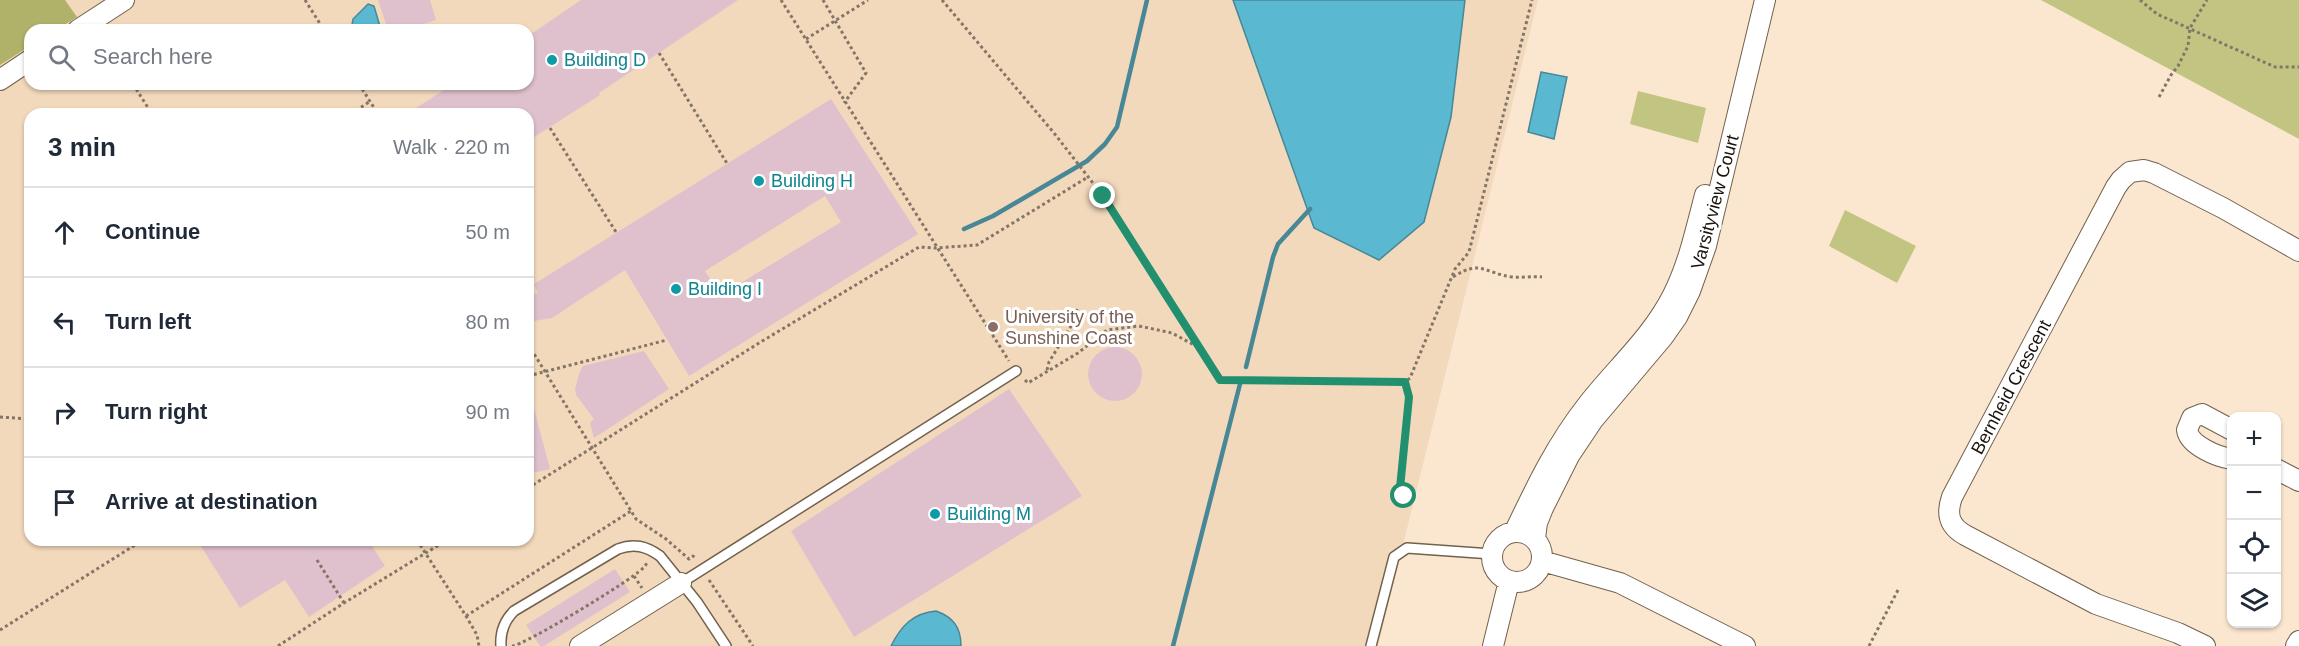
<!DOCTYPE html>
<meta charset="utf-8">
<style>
body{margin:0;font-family:Arial,sans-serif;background:#f2f2f3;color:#1f2937}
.controls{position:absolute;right:18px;bottom:18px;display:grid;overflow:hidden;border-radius:12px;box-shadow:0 2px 4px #0004}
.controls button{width:54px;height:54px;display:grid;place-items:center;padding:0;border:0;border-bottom:2px solid #e0e1e3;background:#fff;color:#1f2937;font:30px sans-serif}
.stop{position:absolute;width:18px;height:18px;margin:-14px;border:4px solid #228f6f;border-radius:50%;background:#fff}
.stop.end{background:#228f6f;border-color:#fff;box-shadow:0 2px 6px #0008}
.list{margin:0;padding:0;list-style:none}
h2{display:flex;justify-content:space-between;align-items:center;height:78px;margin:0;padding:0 24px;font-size:26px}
h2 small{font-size:20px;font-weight:400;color:#747a83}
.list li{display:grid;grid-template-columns:39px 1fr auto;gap:18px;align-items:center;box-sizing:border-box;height:90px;padding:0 24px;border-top:2px solid #e0e1e3}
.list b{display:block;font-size:22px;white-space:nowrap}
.list em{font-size:20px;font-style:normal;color:#747a83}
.icon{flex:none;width:33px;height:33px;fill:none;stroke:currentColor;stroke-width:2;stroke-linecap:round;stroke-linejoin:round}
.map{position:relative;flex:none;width:2299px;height:646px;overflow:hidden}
.search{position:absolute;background:#fff;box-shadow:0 2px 4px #0004;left:24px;top:24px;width:510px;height:66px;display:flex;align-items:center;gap:15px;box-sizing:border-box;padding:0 21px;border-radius:18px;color:#747a83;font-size:22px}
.panel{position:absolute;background:#fff;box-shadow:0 2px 4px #0004;left:24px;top:108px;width:510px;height:438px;border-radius:18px}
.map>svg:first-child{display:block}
</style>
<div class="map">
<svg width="2299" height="646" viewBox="0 0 2299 646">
<rect width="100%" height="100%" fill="#fbe7d0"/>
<path fill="#f3d9bc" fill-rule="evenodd" d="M0,0H1538L1378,646H0ZM30,30H528V84H30ZM30,114H528V540H30Z"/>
<path fill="#c2c581" d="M2041,0H2299V139Z
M1638,91L1706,108L1698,143L1630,124Z
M1845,210L1916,246L1897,283L1829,246Z"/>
<path fill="#b0b26a" d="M0,0H65L77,17L56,30H30V46L0,65Z"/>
<path fill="#5bb8d1" stroke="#488796" stroke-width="1.5" d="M1233,0H1465L1451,117L1424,222L1379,260L1314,228Z
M368,4L374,6L381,30H351L353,19Z
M1541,72L1567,77L1554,139L1528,132Z
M936,611C953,617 961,627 961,646H891C901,626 913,613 936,611Z"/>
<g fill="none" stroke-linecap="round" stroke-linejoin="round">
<path stroke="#488796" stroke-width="4.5" d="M964,229L993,216L1087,161L1105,144L1117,127L1147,0
M1246,367L1273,257L1278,244L1310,209
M1173,646L1240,384"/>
</g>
<path fill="#dfc1cd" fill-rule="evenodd" d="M378,0H430L436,20L404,30H388Z
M581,0H738L599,93L600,95L528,141V114H407L453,84H528V36Z
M831,99L918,234L689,376L625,270L552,318L528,322V296L538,293L534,284ZM825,196L841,222L721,295L705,271Z
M1088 374a27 27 0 1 1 54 0a27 27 0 1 1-54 0Z
M644,351L669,389L594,438L590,423L594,419L576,395L575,389L580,371L583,366Z
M1009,389L1082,496L854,637L791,531Z
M532,401L550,469L528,474V402Z
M197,540H368L385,566L309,617L285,580L240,608Z
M615,569L630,592L544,646H540L526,625Z"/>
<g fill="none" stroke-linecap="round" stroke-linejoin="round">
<g stroke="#72614d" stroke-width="12">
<path id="service" d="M681,583L1016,371
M501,646C500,632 504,621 514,611L618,549C634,543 646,546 660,556L697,602L726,646
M1371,646L1394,557L1407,548L1492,554"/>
</g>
<g stroke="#72614d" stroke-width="22">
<path id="minor" d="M78,30L124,0
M0,80L30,60
M2232,430L2202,414L2192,418L2187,430C2189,445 2217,457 2232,459
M2276,469L2299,481
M1515,531C1536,487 1557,443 1588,404C1616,368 1652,337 1673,295C1689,263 1696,229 1705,195
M1492 557a25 25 0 1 1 50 0a25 25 0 1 1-50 0Z
M1535,538L1537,523L1543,508L1569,456L1593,420L1663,337L1677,317L1690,291L1706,246L1765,0
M1542,561L1620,583L1745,646
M580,646L681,583
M1493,646L1509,581
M2205,646L2178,633L2096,604L1965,535C1949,526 1946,514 1952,497L2116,187L2121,180L2130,172L2144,170L2154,173L2223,208L2299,251
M2296,646L2299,641"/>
</g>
<path stroke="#837667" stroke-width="3" stroke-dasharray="3 3" stroke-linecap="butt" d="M305,0L324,30
M781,0L1009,361
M823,0L866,73L844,103
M942,0L1054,133L1103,196L1220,380L1405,382L1410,378L1455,269L1469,252L1532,0
M2140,0L2157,14L2275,67H2299
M806,39L868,0
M659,53L728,165
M133,84L152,114
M359,84L378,114
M2159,97L2171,75L2178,66L2188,46L2190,28L2207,0
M351,114L369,102
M550,128L616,232
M1453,277C1481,259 1484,273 1512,277C1522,278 1532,276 1542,277
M528,344L636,519L666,539L689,559L693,556L696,559
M1047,370L1049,362L1076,318L1077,308
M528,376L667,340
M1025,380L1028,383L1078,353L1107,330L1139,326L1172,333L1194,345
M1405,382L1409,397L1400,488L1411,503
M0,417L30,419
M528,488L759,343L919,247L935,248L977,245L1088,177
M417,540L466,616L477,635L479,646
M317,560L344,603
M634,576L642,588
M709,580L753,646
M466,616L631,511
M0,630L143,540
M278,646L344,603L447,540
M512,646C525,645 630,581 642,569C645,567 646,565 647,562
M1869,646L1898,590"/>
<use href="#service" stroke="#fff" stroke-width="9"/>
<use href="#minor" stroke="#fff" stroke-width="20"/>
</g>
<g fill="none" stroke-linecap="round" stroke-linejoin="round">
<path stroke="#228f6f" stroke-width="8" d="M1103,196L1220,380L1405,382L1409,397L1400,488L1404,496"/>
</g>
<g fill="#0f9aa8" stroke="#fff" stroke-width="2">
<circle cx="552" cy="60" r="6"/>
<circle cx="759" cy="181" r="6"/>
<circle cx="676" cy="289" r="6"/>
<circle cx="935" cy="514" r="6"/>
</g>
<circle fill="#8d6e63" stroke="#fff" stroke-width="2" cx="993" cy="327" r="6"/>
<g text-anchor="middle" stroke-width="6" stroke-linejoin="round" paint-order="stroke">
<g font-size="18" fill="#0d838f" stroke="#fff" text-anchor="start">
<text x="564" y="66">Building D</text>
<text x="771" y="187">Building H</text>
<text x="688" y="295">Building I</text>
<text x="947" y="520">Building M</text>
</g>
<g font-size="18" fill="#1b140c" stroke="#fff">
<text transform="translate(1715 202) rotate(-75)" y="6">Varsityview Court</text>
<text transform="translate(2011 387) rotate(-62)" y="6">Bernheid Crescent</text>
</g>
<g font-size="18" fill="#785e54" stroke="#fff" text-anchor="start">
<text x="1005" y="323">University of the<tspan x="1005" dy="21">Sunshine Coast</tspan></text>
</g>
</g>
</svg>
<div class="controls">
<button>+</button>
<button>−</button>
<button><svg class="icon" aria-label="locate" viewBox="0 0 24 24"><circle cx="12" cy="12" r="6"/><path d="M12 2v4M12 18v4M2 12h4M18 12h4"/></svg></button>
<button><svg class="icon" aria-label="layers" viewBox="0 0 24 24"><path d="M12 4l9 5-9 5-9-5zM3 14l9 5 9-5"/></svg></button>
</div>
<div class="stop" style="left:1404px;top:496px"></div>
<div class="stop end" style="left:1103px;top:196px"></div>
<div class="search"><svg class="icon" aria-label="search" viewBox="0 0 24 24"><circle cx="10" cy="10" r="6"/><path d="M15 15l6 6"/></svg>Search here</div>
<section class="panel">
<h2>3 min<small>Walk · 220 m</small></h2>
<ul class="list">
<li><svg class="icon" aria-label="ahead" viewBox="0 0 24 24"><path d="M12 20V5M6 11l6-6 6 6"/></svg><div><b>Continue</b></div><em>50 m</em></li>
<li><svg class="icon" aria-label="left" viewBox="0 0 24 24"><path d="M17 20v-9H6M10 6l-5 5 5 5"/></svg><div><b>Turn left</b></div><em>80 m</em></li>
<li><svg class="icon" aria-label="right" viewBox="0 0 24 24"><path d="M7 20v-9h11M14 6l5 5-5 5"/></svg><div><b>Turn right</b></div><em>90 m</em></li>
<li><svg class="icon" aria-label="arrive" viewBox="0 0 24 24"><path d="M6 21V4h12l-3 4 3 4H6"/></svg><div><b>Arrive at destination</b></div></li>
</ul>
</section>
</div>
